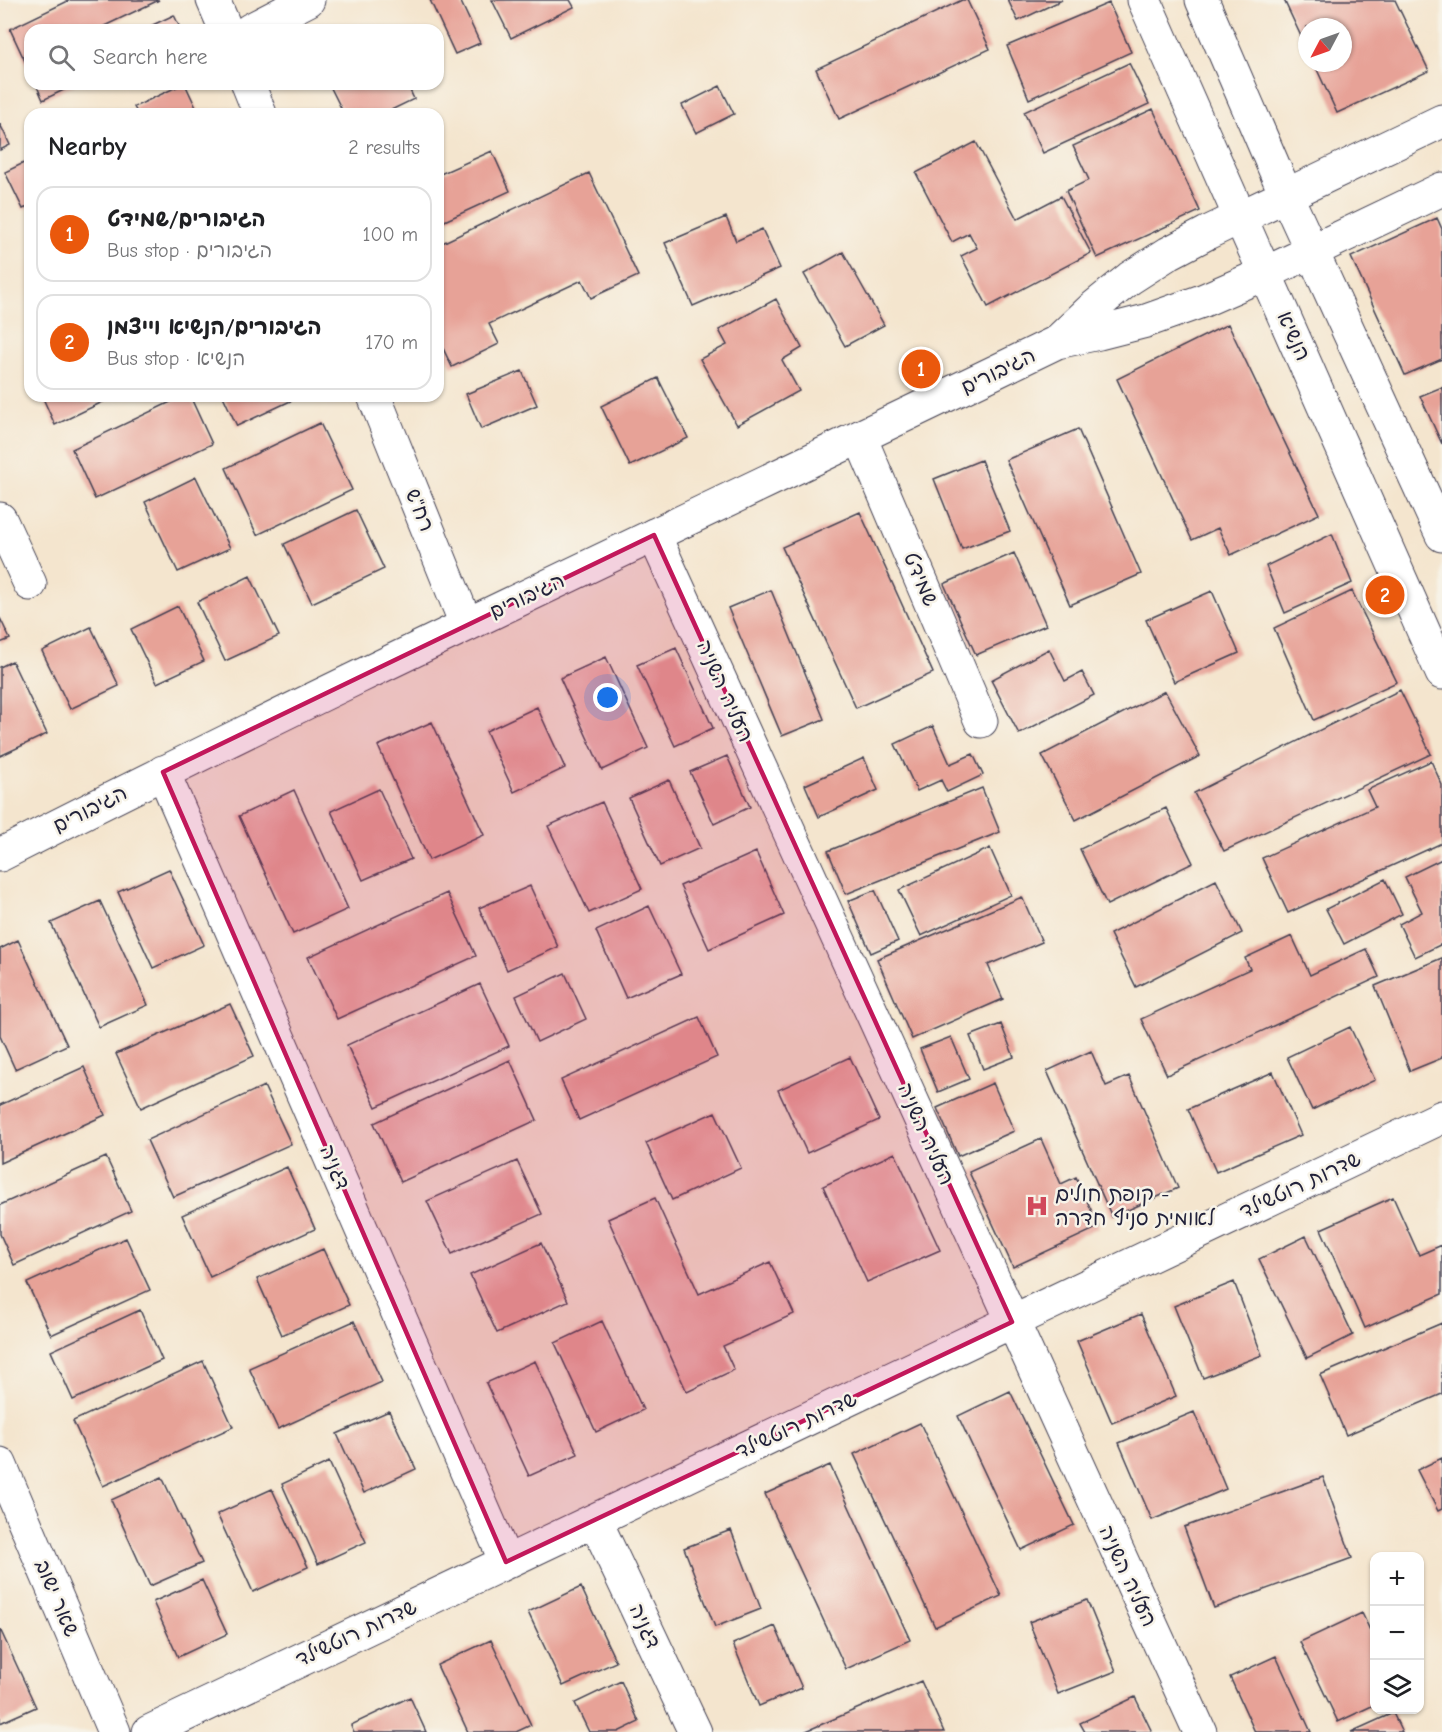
<!DOCTYPE html>
<meta charset="utf-8">
<style>
body{margin:0;font-family:"Comic Neue","Playpen Sans Hebrew",sans-serif;background:#f2f2f2;color:#202124}
.controls{position:absolute;right:18px;bottom:18px;display:grid;overflow:hidden;border-radius:12px;box-shadow:0 2px 4px #0004}
.controls button{width:54px;height:54px;display:grid;place-items:center;padding:0;border:0;border-bottom:2px solid #e0e0e0;background:#fff;color:#202124;font:30px sans-serif}
.compass{position:absolute;left:1298px;top:18px;width:54px;height:54px;border-radius:50%;background:#fff;box-shadow:0 2px 4px #0004;rotate:229deg}
.you{position:absolute;left:608px;top:698px;width:21px;height:21px;margin:-15px;border:4px solid #fff;border-radius:50%;background:#1a73e8;box-shadow:0 0 0 9px #1a73e833}
.badge{display:grid;place-items:center;width:39px;height:39px;border-radius:50%;background:#ea580c;color:#fff;font-size:20px;font-weight:700}
.pin{position:absolute;translate:-50% -50%;border:3px solid #fff;box-shadow:0 2px 6px #0006}
.list{margin:0;padding:0;list-style:none}
h2{display:flex;justify-content:space-between;align-items:center;height:78px;margin:0;padding:0 24px;font-size:26px}
h2 small{font-size:20px;font-weight:400;color:#757577}
.list li{display:grid;grid-template-columns:39px 1fr auto;gap:18px;align-items:center;box-sizing:border-box;height:96px;margin:0 12px 12px;padding:0 12px;border:2px solid #e0e0e0;border-radius:18px}
.list b{display:block;font-size:22px;white-space:nowrap}
.list p{margin:0;font-size:20px;white-space:nowrap;color:#757577}
.list em{font-size:20px;font-style:normal;color:#757577}
.icon{flex:none;width:33px;height:33px;fill:none;stroke:currentColor;stroke-width:2;stroke-linecap:round;stroke-linejoin:round}
.map{position:relative;flex:none;width:1442px;height:1732px;overflow:hidden}
.search{position:absolute;background:#fff;box-shadow:0 2px 4px #0004;left:24px;top:24px;width:420px;height:66px;display:flex;align-items:center;gap:15px;box-sizing:border-box;padding:0 21px;border-radius:18px;color:#757577;font-size:22px}
.panel{position:absolute;background:#fff;box-shadow:0 2px 4px #0004;left:24px;top:108px;width:420px;height:294px;border-radius:18px}
.map>svg:first-child{display:block}
</style>
<div class="map">
<svg width="1442" height="1732" viewBox="0 0 1442 1732">
<rect width="100%" height="100%" fill="#f7f3e8"/>
<filter id="ink" filterUnits="userSpaceOnUse"><feTurbulence type="fractalNoise" baseFrequency=".0167" numOctaves="2"/><feDisplacementMap in="SourceGraphic" scale="12" xChannelSelector="R" yChannelSelector="G"/><feConvolveMatrix kernelMatrix="1 2 1 2 8 2 1 2 1" color-interpolation-filters="sRGB"/></filter>
<filter id="wash" filterUnits="userSpaceOnUse"><feTurbulence type="fractalNoise" baseFrequency=".008" numOctaves="4" result="noise"/><feDisplacementMap in="SourceGraphic" scale="24" xChannelSelector="R" yChannelSelector="G"/><feGaussianBlur stdDeviation="1.35" result="paint"/><feColorMatrix in="noise" values="0 0 0 0 0 0 0 0 0 0 0 0 0 0 0 0 0 1.4 0 .05"/><feComposite in="paint" operator="in"/></filter>
<g filter="url(#wash)">
<rect width="100%" height="100%" fill="#f4e5ce"/>
<g id="blocks">
<path fill="#e7a297" d="M70,0H159L96,30H30V72L10,29Z
M430,0H460L480,43L455,54Z
M492,0H570L574,7L511,38Z
M962,0H967L990,49L839,119L816,69Z
M1008,0H1062L1018,21Z
M1284,0H1395L1429,71L1337,113L1314,63H1343V27H1307V49Z
M1109,3L1131,52L1029,99L1007,46Z
M174,15L181,30H142Z
M1129,63L1149,104L1043,153L1024,112Z
M36,84H76L43,100Z
M183,84H185L199,114H138L134,107Z
M329,84H407L414,99L383,114H344Z
M720,86L734,114L696,133L682,105Z
M1153,109L1200,211L1097,258L1066,191L1089,180L1073,146Z
M0,124L10,145L0,150Z
M976,142L1017,219L1061,196L1091,253L988,307L961,256L977,248L969,233L952,242L916,173Z
M492,151L510,191L438,224V175Z
M30,160V206L23,209L5,172Z
M589,173L638,276L591,298L582,280L489,324L499,344L452,367L438,338V245Z
M726,217L736,241L762,229L780,268L693,306L665,243Z
M1437,218L1442,229V359L1405,375L1351,257Z
M843,252L884,325L845,346L804,274Z
M776,299L802,348L782,360L799,391L737,425L700,359L727,345L719,330Z
M1228,324L1319,514L1231,555L1218,528L1192,540L1117,379Z
M522,371L537,405L481,429L466,394Z
M658,378L688,438L630,466L601,406Z
M1442,387V444L1420,396Z
M42,396H115L55,425Z
M183,396H190L212,444L95,499L72,449Z
M223,396H301L237,426Z
M320,423L352,490L257,535L226,468Z
M1078,429L1141,574L1070,605L1006,460Z
M981,460L1010,531L962,549L934,479Z
M196,477L230,548L178,572L145,502Z
M356,510L384,569L312,603L284,544Z
M860,512L933,673L856,708L782,547Z
M1332,534L1352,583L1285,613L1266,566Z
M1014,553L1046,625L976,655L944,584Z
M250,576L279,636L225,661L197,602Z
M771,590L824,719L782,736L728,608Z
M1212,591L1239,653L1174,682L1146,620Z
M1352,591L1397,682L1314,720L1274,628Z
M178,606L204,661L157,683L131,629Z
M0,618L10,639L0,643Z
M91,627L119,686L70,709L42,651Z
M676,648L713,728L675,746L637,665Z
M1049,649L1065,681L1082,672L1094,695L1019,734L991,680Z
M606,657L648,748L602,770L560,678Z
M12,661L47,734L0,756V667Z
M1400,690L1431,754L1224,851L1194,793Z
M1165,691L1200,756L1076,820L1042,755Z
M537,707L565,768L514,792L486,731Z
M432,722L484,835L429,860L378,746Z
M933,726L950,764L973,754L983,775L947,792L941,780L917,791L895,744Z
M727,756L750,807L714,824L690,772Z
M864,758L878,790L819,817L805,785Z
M1431,761L1442,785V843L1288,913L1262,858L1375,807L1367,790Z
M669,780L700,848L660,866L629,798Z
M982,788L1000,832L846,894L828,851Z
M379,789L411,859L363,880L331,811Z
M294,790L348,909L293,934L239,816Z
M602,802L642,889L589,913L548,826Z
M1166,808L1193,863L1107,905L1080,849Z
M990,848L1011,895L921,936L899,890Z
M756,852L784,915L709,949L680,886Z
M1442,859V944L1415,957L1399,924L1422,912L1405,877Z
M169,869L204,945L153,968L118,892Z
M1385,879L1402,914L1344,944L1326,909Z
M1216,880L1242,933L1136,987L1110,934Z
M530,886L558,947L507,970L479,908Z
M875,890L898,941L871,953L848,901Z
M447,893L476,956L337,1019L308,957Z
M1022,897L1042,942L988,965L1003,999L912,1039L877,959Z
M100,901L148,1005L99,1027L51,923Z
M649,906L681,974L626,998L596,931Z
M1292,936L1310,975L1366,949L1379,977L1167,1075L1141,1019L1250,969L1245,958Z
M18,940L67,1045L15,1069L0,1036V949Z
M1442,958V1058L1410,1071L1375,986Z
M565,973L586,1019L537,1042L516,996Z
M480,984L509,1046L376,1107L347,1045Z
M230,1004L254,1056L141,1108L116,1054Z
M699,1017L717,1057L579,1120L561,1080Z
M1001,1024L1014,1057L983,1069L970,1036Z
M1350,1027L1375,1080L1312,1110L1287,1057Z
M951,1037L969,1079L938,1092L920,1049Z
M1091,1051L1106,1086L1129,1076L1178,1188L1112,1217L1047,1071Z
M850,1057L879,1120L807,1153L778,1090Z
M510,1060L537,1120L401,1182L374,1123Z
M84,1067L105,1115L0,1163V1105Z
M1273,1072L1301,1135L1216,1172L1188,1109Z
M993,1083L1014,1131L958,1156L937,1108Z
M264,1086L291,1144L173,1197L147,1140Z
M715,1112L741,1168L672,1200L646,1143Z
M1041,1139L1061,1184L1076,1177L1099,1227L1013,1267L969,1172Z
M895,1153L940,1250L867,1282L823,1186Z
M106,1157L131,1211L14,1265L0,1234V1205Z
M517,1161L542,1214L452,1254L427,1201Z
M287,1167L315,1229L210,1277L182,1215Z
M1393,1197L1419,1255L1442,1245V1294L1365,1328L1321,1229Z
M655,1198L699,1294L770,1262L794,1314L723,1346L734,1370L687,1392L608,1219Z
M1306,1236L1353,1335L1307,1358L1259,1259Z
M126,1238L150,1290L51,1335L27,1283Z
M541,1243L568,1301L497,1333L470,1275Z
M323,1249L349,1305L282,1335L257,1279Z
M1234,1282L1262,1355L1203,1378L1174,1306Z
M140,1310L162,1360L73,1400L51,1351Z
M1141,1314L1176,1396L1112,1423L1077,1341Z
M354,1321L382,1382L278,1429L249,1368Z
M602,1321L643,1410L596,1432L555,1343Z
M1442,1323V1394L1346,1435L1320,1375Z
M203,1361L233,1427L103,1486L73,1421Z
M535,1361L578,1454L529,1476L486,1383Z
M1010,1391L1074,1525L1021,1550L958,1416Z
M389,1411L416,1469L364,1493L337,1434Z
M1194,1412L1226,1489L1152,1520L1119,1443Z
M920,1423L1001,1596L935,1627L854,1454Z
M1442,1458V1509L1438,1511L1417,1470Z
M329,1462L366,1542L318,1564L282,1484Z
M830,1465L910,1640L846,1669L765,1494Z
M162,1477L202,1563L150,1586L111,1500Z
M1323,1477L1352,1558L1214,1608L1184,1527Z
M272,1489L308,1567L253,1592L217,1514Z
M731,1530L761,1609L715,1627L684,1548Z
M202,1580L227,1634L178,1657L153,1602Z
M581,1587L616,1662L563,1686L528,1612Z
M1087,1600L1116,1671L1058,1694L1029,1622Z
M1362,1613L1374,1639V1705L1338,1722L1300,1642Z
M775,1626L802,1688L759,1706L733,1644Z
M0,1629L36,1707L0,1723Z
M491,1640L531,1725L516,1732H468L437,1665Z
M1276,1656L1311,1732H1255L1230,1677Z
M621,1681L639,1722L618,1732H589L575,1703Z
M921,1681L944,1732H804Z
M410,1697L426,1732H354L351,1725Z
M1135,1697L1152,1732H1085L1080,1723Z
M1393,1713L1402,1732H1351Z"/>
</g>
</g>
<g filter="url(#ink)">
<use href="#blocks" fill-opacity="0" stroke="#423f51" stroke-width="1.5"/>
<g fill="none" stroke-linecap="round" stroke-linejoin="round">
<g stroke="#423f51" stroke-width="35">
<path id="street" d="M213,0L226,30
M250,30L308,0
M248,84L260,114
M374,396L466,624
M860,437L981,721
M0,519L30,584
M654,535L1200,1732
M163,772L506,1562
M0,1464L114,1732
M595,1520L695,1732
M149,1732L1442,1117"/>
</g>
<g stroke="#423f51" stroke-width="35">
<path id="secondary" d="M1144,0L1442,673
M1202,0L1286,195L1442,535
M1057,342L1093,308L1130,278L1169,253L1207,233L1442,121
M0,855C349,677 704,513 1057,342L1099,333L1146,321L1202,301L1266,273L1442,189"/>
</g>
<use href="#street" stroke="#fff" stroke-width="33"/>
<use href="#secondary" stroke="#fff" stroke-width="33"/>
</g>
</g>
<path fill="#c2185b" fill-opacity="0.2" stroke="#c2185b" stroke-width="4.5" stroke-linejoin="round" d="M654,535L1012,1322L506,1562L163,772Z"/>
<defs>
<g id="hospital-bare" transform="scale(1.8)"><path d="M-5-5h3v3.5h4V-5h3V5h-3V1.5h-4V5h-3Z" fill="#d1495b" stroke="#f7f3e8" stroke-width="2.5" paint-order="stroke"/></g>
</defs>
<g fill-rule="evenodd">
<use href="#hospital-bare" x="1037" y="1206"/>
</g>
<g text-anchor="middle" stroke-width="5" stroke-linejoin="round" paint-order="stroke">
<g font-size="21" fill="#22223b" stroke="#f7f3e8">
<text transform="translate(1294 336) rotate(66)" y="7">הנשיא</text>
<text transform="translate(998 371) rotate(-26)" y="7">הגיבורים</text>
<text transform="translate(420 510) rotate(68)" y="7">רח"ש</text>
<text transform="translate(921 579) rotate(67)" y="7">שמידט</text>
<text transform="translate(527 596) rotate(-25)" y="7">הגיבורים</text>
<text transform="translate(725 691) rotate(66)" y="7">העליה השניה</text>
<text transform="translate(90 809) rotate(-27)" y="7">הגיבורים</text>
<text transform="translate(926 1134) rotate(66)" y="7">העליה השניה</text>
<text transform="translate(335 1167) rotate(67)" y="7">דגניה</text>
<text transform="translate(1300 1185) rotate(-25)" y="7">שדרות רוטשילד</text>
<text transform="translate(796 1425) rotate(-25)" y="7">שדרות רוטשילד</text>
<text transform="translate(1128 1576) rotate(65)" y="7">העליה השניה</text>
<text transform="translate(57 1598) rotate(67)" y="7">שאר ישוב</text>
<text transform="translate(645 1626) rotate(65)" y="7">דגניה</text>
<text transform="translate(356 1633) rotate(-25)" y="7">שדרות רוטשילד</text>
</g>
<g font-size="21" fill="#22223b" stroke="#f7f3e8" text-anchor="start">
<text x="1055" y="1201">קופת חולים -<tspan x="1055" dy="24">לאומית סניף חדרה</tspan></text>
</g>
</g>
</svg>
<div class="controls">
<button>+</button>
<button>−</button>
<button><svg class="icon" aria-label="layers" viewBox="0 0 24 24"><path d="M12 4l9 5-9 5-9-5zM3 14l9 5 9-5"/></svg></button>
</div>
<svg class="compass" viewBox="-18 -18 36 36"><path d="M0-13l5 13h-10z" fill="#e53935"/><path d="M0 13l5-13h-10z" fill="#757577"/></svg>
<div class="you"></div>
<div class="pin badge" style="left:921px;top:369px">1</div>
<div class="pin badge" style="left:1385px;top:595px">2</div>
<div class="search"><svg class="icon" aria-label="search" viewBox="0 0 24 24"><circle cx="10" cy="10" r="6"/><path d="M15 15l6 6"/></svg>Search here</div>
<section class="panel">
<h2>Nearby<small>2 results</small></h2>
<ul class="list">
<li><span class="badge">1</span><div><b>הגיבורים/שמידט</b><p>Bus stop · הגיבורים</p></div><em>100 m</em></li>
<li><span class="badge">2</span><div><b>הגיבורים/הנשיא וייצמן</b><p>Bus stop · הנשיא</p></div><em>170 m</em></li>
</ul>
</section>
</div>
